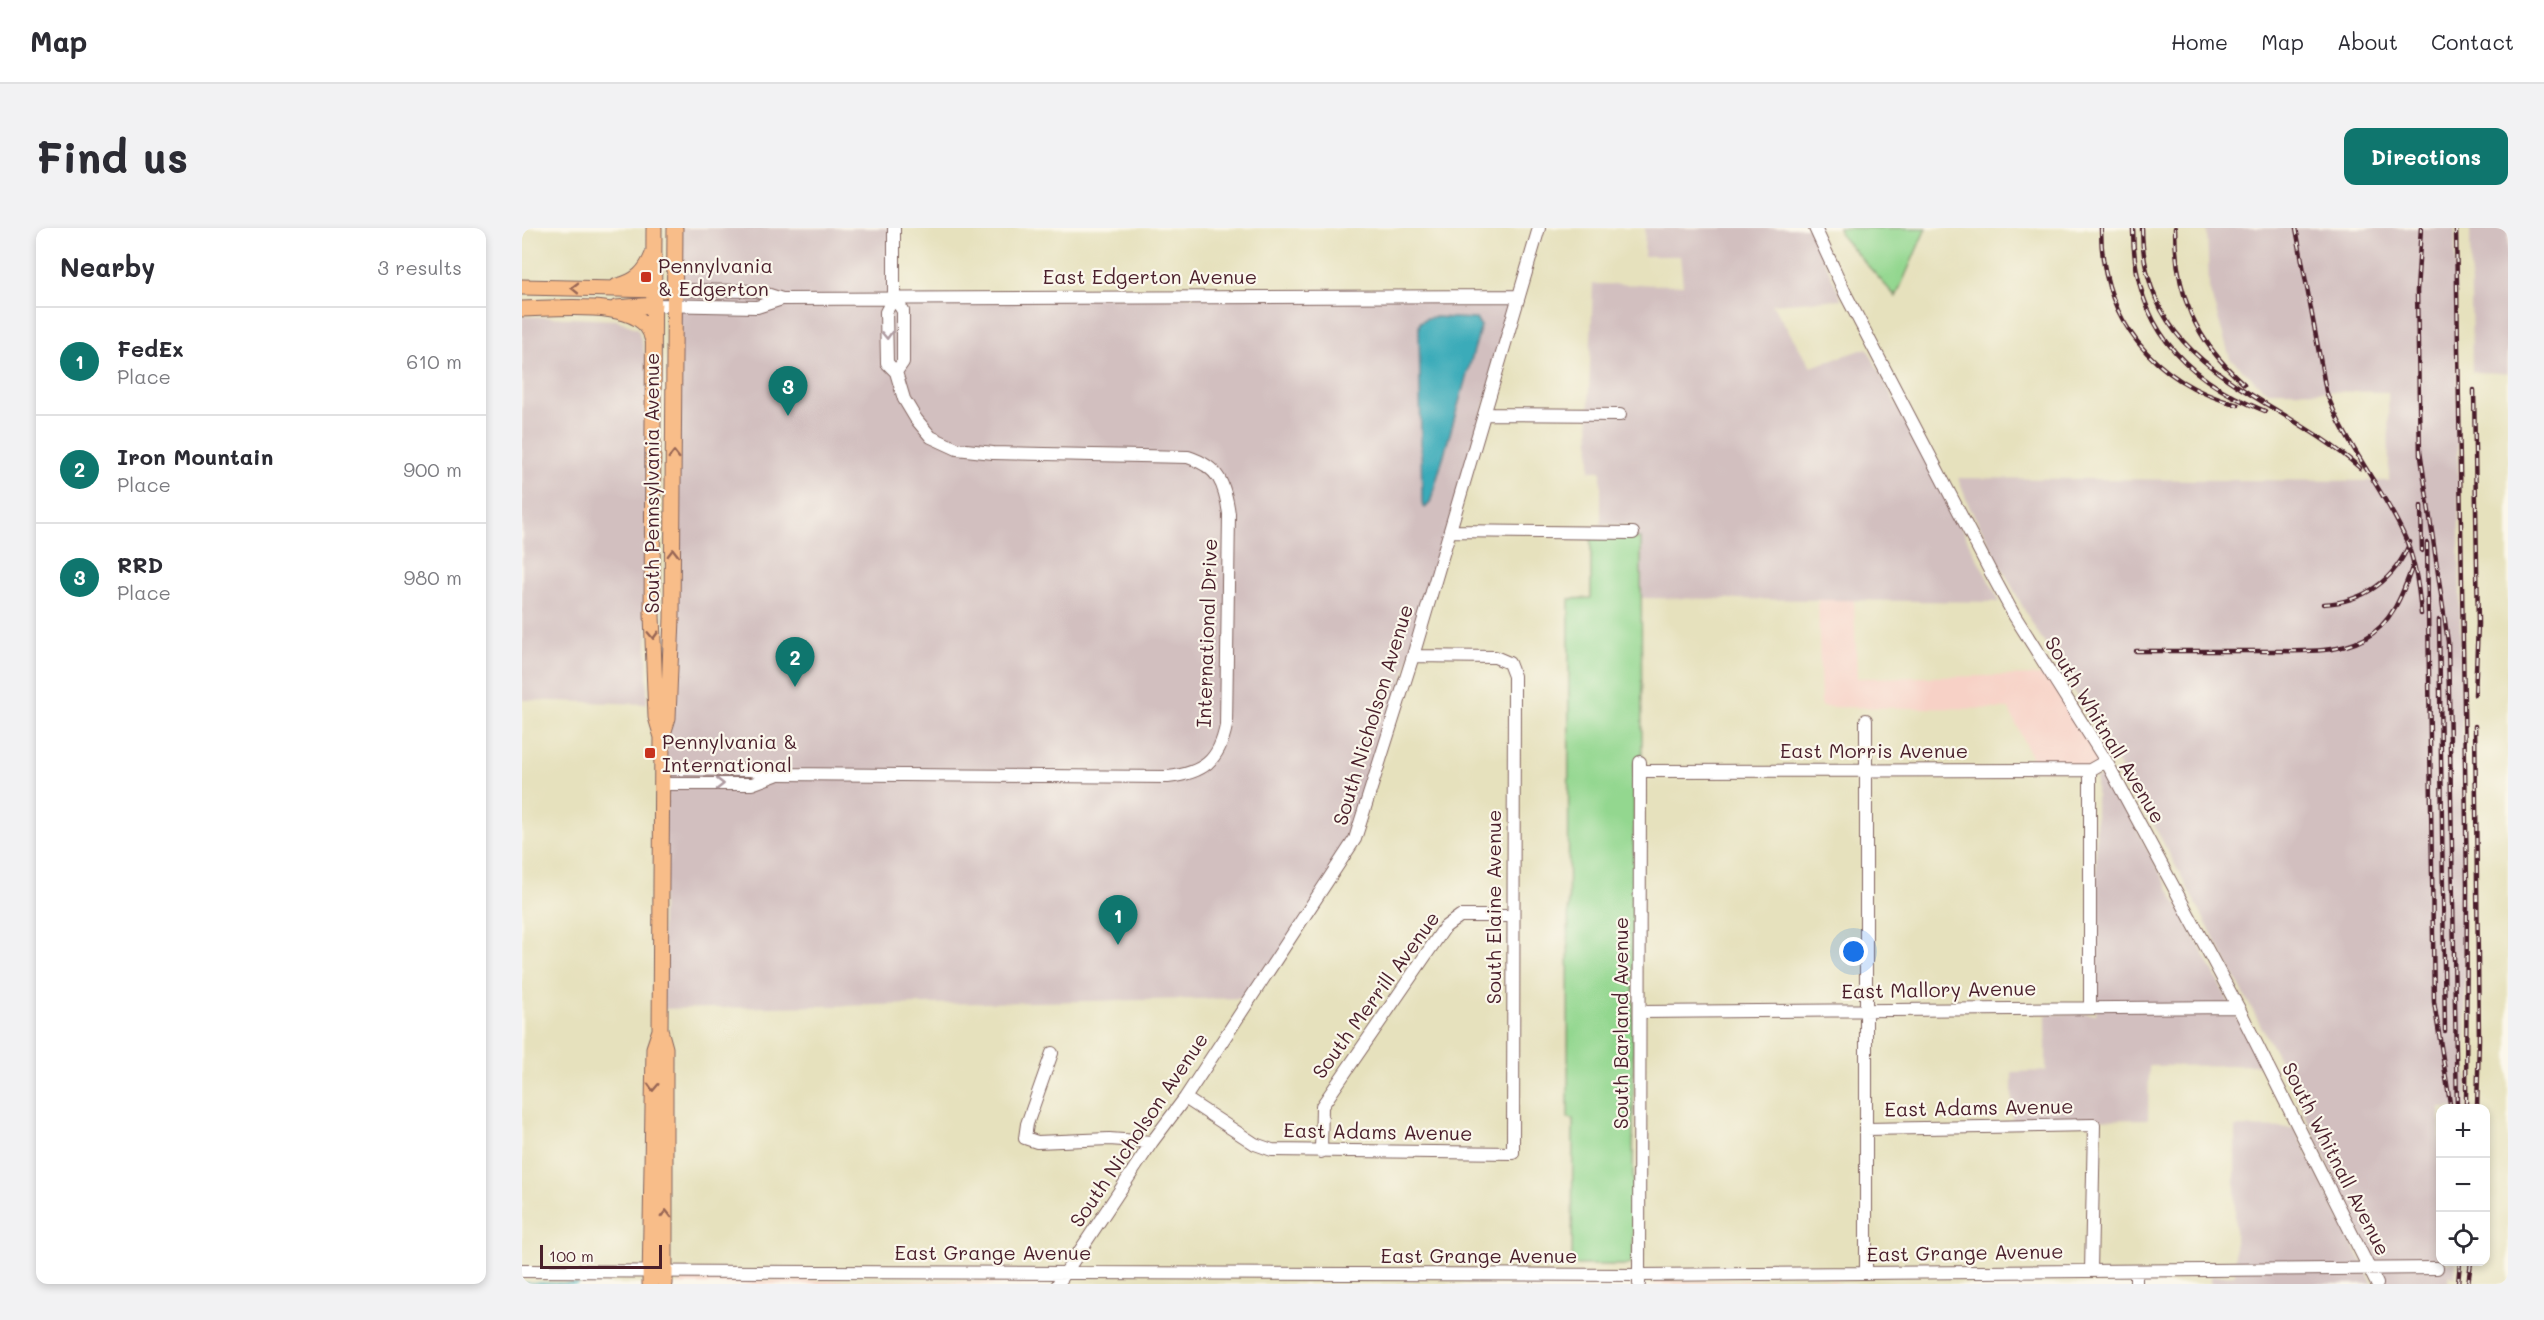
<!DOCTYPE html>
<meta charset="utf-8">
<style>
body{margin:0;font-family:Mali,sans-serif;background:#f2f2f3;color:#2b2b33}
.controls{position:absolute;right:18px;bottom:18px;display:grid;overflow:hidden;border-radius:12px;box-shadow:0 3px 9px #0003}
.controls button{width:54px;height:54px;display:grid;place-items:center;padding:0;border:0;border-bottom:2px solid #e1e1e2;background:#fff;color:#2b2b33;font:30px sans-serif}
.scale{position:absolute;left:18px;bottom:15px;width:122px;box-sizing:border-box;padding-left:6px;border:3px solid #4a1f2b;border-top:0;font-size:16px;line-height:21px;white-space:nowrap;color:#4a1f2b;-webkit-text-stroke:4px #fbf7ec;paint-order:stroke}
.you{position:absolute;left:1332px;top:724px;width:21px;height:21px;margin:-15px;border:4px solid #fff;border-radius:50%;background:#1a73e8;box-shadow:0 0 0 9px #1a73e833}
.badge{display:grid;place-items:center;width:39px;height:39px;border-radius:50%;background:#0f766e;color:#fff;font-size:20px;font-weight:700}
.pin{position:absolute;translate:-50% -50px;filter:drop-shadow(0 2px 3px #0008)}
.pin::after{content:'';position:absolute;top:32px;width:21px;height:18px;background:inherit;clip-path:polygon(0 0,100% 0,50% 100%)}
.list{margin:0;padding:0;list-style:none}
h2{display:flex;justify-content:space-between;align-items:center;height:78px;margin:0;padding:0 24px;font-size:26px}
h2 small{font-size:20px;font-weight:400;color:#7c7c81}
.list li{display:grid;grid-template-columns:39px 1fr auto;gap:18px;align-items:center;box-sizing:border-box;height:108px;padding:0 24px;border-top:2px solid #e1e1e2}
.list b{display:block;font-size:22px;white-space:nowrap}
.list p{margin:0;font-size:20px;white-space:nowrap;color:#7c7c81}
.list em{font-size:20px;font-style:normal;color:#7c7c81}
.icon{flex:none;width:33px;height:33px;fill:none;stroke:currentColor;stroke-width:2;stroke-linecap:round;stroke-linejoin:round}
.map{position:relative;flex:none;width:1986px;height:1056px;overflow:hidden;border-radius:12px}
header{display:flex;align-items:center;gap:36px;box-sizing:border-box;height:84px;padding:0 30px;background:#fff;border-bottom:2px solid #e1e1e2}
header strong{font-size:28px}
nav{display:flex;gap:33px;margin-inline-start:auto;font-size:21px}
.intro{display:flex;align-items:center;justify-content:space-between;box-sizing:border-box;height:144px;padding:0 36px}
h1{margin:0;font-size:42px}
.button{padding:15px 27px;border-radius:12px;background:#0f766e;color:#fff;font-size:21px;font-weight:700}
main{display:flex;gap:36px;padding:0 36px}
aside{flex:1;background:#fff;border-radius:12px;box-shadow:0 3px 9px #0003}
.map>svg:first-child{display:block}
</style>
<header>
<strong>Map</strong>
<nav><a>Home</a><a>Map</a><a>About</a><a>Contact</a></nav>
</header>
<div class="intro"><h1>Find us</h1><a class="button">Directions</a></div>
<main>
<aside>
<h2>Nearby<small>3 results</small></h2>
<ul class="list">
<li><span class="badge">1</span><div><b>FedEx</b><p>Place</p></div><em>610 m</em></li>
<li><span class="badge">2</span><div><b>Iron Mountain</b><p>Place</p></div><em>900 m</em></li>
<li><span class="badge">3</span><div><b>RRD</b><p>Place</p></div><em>980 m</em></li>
</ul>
</aside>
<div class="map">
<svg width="1986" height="1056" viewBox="0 0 1986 1056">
<rect width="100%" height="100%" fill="#fbf7ec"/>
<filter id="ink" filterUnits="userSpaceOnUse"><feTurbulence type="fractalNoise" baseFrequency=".0167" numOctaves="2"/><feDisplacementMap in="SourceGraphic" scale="12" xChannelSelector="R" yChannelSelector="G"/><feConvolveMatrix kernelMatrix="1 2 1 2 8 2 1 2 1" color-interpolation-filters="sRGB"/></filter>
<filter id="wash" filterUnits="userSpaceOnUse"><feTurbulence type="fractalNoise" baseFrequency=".008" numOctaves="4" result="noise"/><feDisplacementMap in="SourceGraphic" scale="24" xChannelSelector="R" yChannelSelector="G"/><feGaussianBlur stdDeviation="1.35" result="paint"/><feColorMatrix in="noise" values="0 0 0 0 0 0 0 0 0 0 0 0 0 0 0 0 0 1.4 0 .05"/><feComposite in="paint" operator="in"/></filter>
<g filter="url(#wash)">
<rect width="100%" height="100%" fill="#e6e1bd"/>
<path fill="#f7d1c6" d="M1296,371L1332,372L1335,450L1529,447L1584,533L1568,542H1515L1487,481L1299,479Z
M163,1052L512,1054L516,1056H155Z
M1137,1053H1312L1317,1056H1129Z"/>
<path fill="#d2bfbf" d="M153,0H372V68H996L833,611L729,770L138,781Z
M1123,0H1287L1320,71L1250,76L1289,139L1345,120L1478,374L1119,370V310L1111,309V297H1079V243H1068L1067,163L1071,56L1161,57L1158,28H1122Z
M1685,0H1933L1945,880H1918V1034H1934L1933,1050L1927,1047L1926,1056H1862L1756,830L1627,588L1504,385L1447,278L1436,250L1867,253L1866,164L1744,163L1708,130L1687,60Z
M1948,0H1986V145L1950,144Z
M0,88L95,92L116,101L126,136L125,476L0,472Z
M1582,548L1589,553L1741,837L1627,838L1626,891L1490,893V844L1524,843V786H1574V550Z
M1713,899L1773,900L1851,1056H1688V1048L1713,1047Z"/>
<path fill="#93d78f" stroke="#6e7b5d" stroke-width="1.5" d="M1317,0H1404L1374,69L1319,8Z
M1069,309L1119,310L1120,534L1112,535L1111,1021L1110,1035L1102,1037H1050L1051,891L1046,890L1047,371L1069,370Z"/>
<path fill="#3babb9" stroke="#426572" stroke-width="1.5" d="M913,89L954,91L959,98L908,275L903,280L901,279L900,273L897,99L898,94L905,90Z"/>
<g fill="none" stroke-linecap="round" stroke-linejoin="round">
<path stroke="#3babb9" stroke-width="2" d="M0,1055L56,1056"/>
</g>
</g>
<g filter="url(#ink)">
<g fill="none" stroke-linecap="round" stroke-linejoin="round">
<g stroke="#81635e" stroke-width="14">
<path id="minor" d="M1293,0L1324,67L1468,343L1492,387L1584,533L1716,779L1855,1056
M153,62L235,63L260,71L996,68
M372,69L381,83V134L374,144
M132,77L235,79L260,71
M963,186L1098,187
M928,303L1111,305
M1344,492V1045
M140,541L228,542L258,546L646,549C681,545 697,533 704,498L707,286C703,256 697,239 666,229L471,225L435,221L409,209L394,191L382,171L374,144L365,135L364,84L372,69V0
M1118,543L1568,542L1584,533
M140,556H230L254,547
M1568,780V542
M1119,784L1716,779
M530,825L505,896L503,910L515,914L587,911L630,914
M663,870L733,916L750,922L991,925L992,448L987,435L973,429L891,428
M1344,901L1572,897L1569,1043
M799,924L800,878L923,699L938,688H991
M0,1043L1117,1047L1915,1040
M536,1056L630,914L663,870L833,611L891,428L1017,0
M1117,1056L1118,534
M1614,1056V1043"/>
</g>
<g stroke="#81635e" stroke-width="17">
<path id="major" d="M132,0L130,387L134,489L140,509L138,802L143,820V1056
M95,58C114,54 124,44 131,26
M0,59L141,62
M94,80L132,77
M0,81C32,81 123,69 130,110
M140,509L146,490L150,390L153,0
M128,1056L132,820L138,802"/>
</g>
<use href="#minor" stroke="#fff" stroke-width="12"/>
<use href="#major" stroke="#f8bd89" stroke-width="15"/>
<g stroke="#4a1f2b" stroke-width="4.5">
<path id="rail" d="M1579,0C1579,90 1630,154 1716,177
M1611,0C1611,93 1657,149 1743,183
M1620,0C1621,144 1750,162 1838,240
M1653,0C1653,65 1673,113 1722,156
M1774,0L1804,163C1822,215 1858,256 1881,305C1893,330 1897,359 1899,386
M1934,0L1945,656L1944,880
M1952,162L1956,396L1953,467
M1898,222L1926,414L1935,880
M1898,228L1895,63L1899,0
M1899,278L1900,323
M1905,315L1912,774L1928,875
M1801,376C1842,374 1873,352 1888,314
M1917,392L1923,803
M1614,423C1654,423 1693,423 1733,423C1768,422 1810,428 1842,411C1870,396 1881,365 1891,337
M1953,498L1957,811L1955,880
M1936,1056L1938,1034
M1946,1056L1949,1034"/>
</g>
<use href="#rail" stroke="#fbf7ec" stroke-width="2" stroke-dasharray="7" stroke-linecap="butt"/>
</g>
<defs><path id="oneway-chevron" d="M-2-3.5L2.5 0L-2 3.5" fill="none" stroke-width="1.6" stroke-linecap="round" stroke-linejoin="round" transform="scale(1.5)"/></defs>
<g stroke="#986655">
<use href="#oneway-chevron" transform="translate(53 60) rotate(-179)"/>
<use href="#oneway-chevron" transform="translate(152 227) rotate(-90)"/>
<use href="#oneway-chevron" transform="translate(151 325) rotate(-90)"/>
<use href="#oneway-chevron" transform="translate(131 407) rotate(88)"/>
<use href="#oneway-chevron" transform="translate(131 859) rotate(92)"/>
<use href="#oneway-chevron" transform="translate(144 986) rotate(-90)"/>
</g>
<g stroke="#ae9aa0">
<use href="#oneway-chevron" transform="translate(365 107) rotate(88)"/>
<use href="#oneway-chevron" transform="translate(198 556)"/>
</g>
</g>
<g fill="#c8321e" stroke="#fbf7ec" stroke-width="2">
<rect x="118" y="43" width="12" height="12" rx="3"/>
<rect x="122" y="519" width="12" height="12" rx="3"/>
</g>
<g text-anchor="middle" stroke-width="4.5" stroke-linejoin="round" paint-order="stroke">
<g font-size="20" fill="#4a1f2b" stroke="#fbf7ec" text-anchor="start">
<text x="136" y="45">Pennylvania<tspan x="136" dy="23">&amp; Edgerton</tspan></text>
<text x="140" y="521">Pennylvania &amp;<tspan x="140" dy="23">International</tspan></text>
</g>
<g font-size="20" fill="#4a1f2b" stroke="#fbf7ec">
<text x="628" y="56">East Edgerton Avenue</text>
<text transform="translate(130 255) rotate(-90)" y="7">South Pennsylvania Avenue</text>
<text transform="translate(685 405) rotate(-88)" y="7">International Drive</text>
<text transform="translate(851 487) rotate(-73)" y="7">South Nicholson Avenue</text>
<text transform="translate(1583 502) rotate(59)" y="7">South Whitnall Avenue</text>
<text x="1352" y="530">East Morris Avenue</text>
<text transform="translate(972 679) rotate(-90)" y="7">South Elaine Avenue</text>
<text transform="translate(1417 762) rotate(-1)" y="7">East Mallory Avenue</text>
<text transform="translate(854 767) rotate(-54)" y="7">South Merrill Avenue</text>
<text transform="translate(1099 795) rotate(-90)" y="7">South Barland Avenue</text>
<text transform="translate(1457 880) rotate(-1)" y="7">East Adams Avenue</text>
<text transform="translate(617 902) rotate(-56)" y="7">South Nicholson Avenue</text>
<text transform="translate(856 904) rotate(1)" y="7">East Adams Avenue</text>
<text transform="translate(1814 931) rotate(63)" y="7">South Whitnall Avenue</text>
<text x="471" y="1032">East Grange Avenue</text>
<text transform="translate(1443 1025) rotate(-1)" y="7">East Grange Avenue</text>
<text x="957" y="1035">East Grange Avenue</text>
</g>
</g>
</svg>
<div class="controls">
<button>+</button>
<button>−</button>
<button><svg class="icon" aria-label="locate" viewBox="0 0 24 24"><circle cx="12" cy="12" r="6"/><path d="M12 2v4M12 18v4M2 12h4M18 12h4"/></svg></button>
</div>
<div class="scale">100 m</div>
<div class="you"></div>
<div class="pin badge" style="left:596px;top:717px">1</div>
<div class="pin badge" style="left:273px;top:459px">2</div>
<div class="pin badge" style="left:266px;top:188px">3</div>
</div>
</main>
